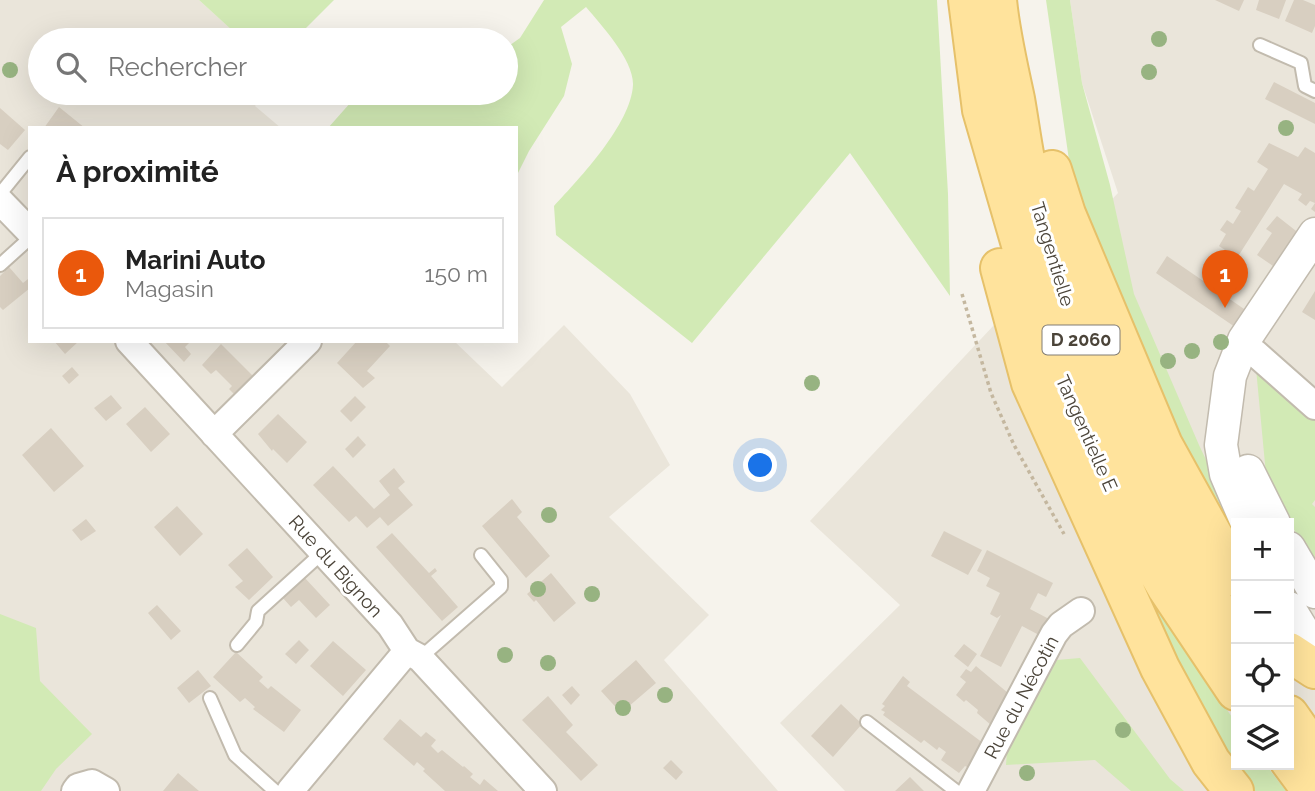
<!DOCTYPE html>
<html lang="fr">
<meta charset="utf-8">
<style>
body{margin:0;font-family:Raleway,sans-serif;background:#f2f2f2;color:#222}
.controls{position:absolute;right:21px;bottom:21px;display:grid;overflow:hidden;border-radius:0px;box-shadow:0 7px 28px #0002}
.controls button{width:63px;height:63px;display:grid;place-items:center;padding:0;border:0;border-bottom:2px solid #e0e0e0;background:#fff;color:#222;font:35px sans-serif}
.you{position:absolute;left:761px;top:466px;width:24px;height:24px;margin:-18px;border:5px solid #fff;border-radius:50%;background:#1a73e8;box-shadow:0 0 0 10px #1a73e833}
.badge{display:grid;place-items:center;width:46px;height:46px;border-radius:50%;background:#ea580c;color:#fff;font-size:23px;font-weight:700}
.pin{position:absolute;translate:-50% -58px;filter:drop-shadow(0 2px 4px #0008)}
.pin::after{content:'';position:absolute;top:37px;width:24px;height:21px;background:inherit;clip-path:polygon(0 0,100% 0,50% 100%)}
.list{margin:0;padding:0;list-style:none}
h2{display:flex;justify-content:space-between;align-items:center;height:91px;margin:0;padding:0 28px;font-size:30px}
h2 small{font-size:23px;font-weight:400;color:#767676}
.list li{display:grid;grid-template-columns:46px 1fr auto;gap:21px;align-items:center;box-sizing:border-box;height:112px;margin:0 14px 14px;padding:0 14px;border:2px solid #e0e0e0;border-radius:0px}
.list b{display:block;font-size:26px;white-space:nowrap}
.list p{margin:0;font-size:23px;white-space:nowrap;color:#767676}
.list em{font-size:23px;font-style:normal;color:#767676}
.icon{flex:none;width:38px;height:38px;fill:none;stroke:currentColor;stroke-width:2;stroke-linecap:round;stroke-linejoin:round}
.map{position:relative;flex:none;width:1315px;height:791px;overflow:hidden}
.search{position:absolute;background:#fff;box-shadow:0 7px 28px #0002;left:28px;top:28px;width:490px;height:77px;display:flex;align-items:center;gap:18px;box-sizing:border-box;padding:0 24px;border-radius:38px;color:#767676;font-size:26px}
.panel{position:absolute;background:#fff;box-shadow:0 7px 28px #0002;left:28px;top:126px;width:490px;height:217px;border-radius:0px}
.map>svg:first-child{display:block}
</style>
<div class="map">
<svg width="1315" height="791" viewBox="0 0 1315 791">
<rect width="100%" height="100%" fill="#f6f3ec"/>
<path fill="#eae5da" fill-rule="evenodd" d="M0,0H199L243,40H40V93H264L255,106L281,128H30V341H454L502,387L564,325L630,394L670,465L609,517L709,615L664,660L778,791H0Z
M1070,0H1315V791H845L780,723L900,605L810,521L1118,193L1082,83ZM1236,523H1289V765H1236Z"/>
<path fill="#d2eab5" d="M199,0H334L299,35L234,32Z
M544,0H937L948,194L950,296L850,153L692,343L556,235L554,206C580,178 631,124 633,85C634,60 601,25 586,7L561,27L572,64L564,96L529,151L516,177V128H328L359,93H506V48L520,38Z
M1046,0H1070L1082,83L1110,185L1134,294L1199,445L1236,523V553L1186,469L1071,174Z
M1255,358L1315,411V500L1312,504L1315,507V564L1267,485Z
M1041,364L1201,672L1236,723V765H1266L1286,791H1244L1212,747Z
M0,614L36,628L40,681L92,734L56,769L41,791H0Z
M1080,658L1170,779L1184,791H1131L1095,760L1006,765L1007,751L1057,660Z"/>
<path fill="#d8cfc1" d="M1215,0H1244L1239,11Z
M1259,0H1286L1279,19L1256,10Z
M1294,0H1303L1315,5V26L1312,33L1285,21Z
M1274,82L1315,103V124L1265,99Z
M59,107L80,124L85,128H44Z
M0,108L25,130L8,150L0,144Z
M1269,143L1298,157L1305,147L1315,153V212L1311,209L1315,203L1310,201L1306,206L1298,200L1302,194L1284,184L1237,258L1219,246L1226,234L1220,230L1227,220L1233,224L1241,211L1235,208L1248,187L1254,191L1268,169L1257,162Z
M1277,216L1300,234L1276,268L1257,255L1272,233L1266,229Z
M1167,256L1247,311L1235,327L1156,273Z
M9,267L23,283L28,279L30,288L3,310L0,307V276Z
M1315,291V320L1302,312Z
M54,341H79L65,354Z
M164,341H191L185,347L191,354L184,362Z
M357,341H385L390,346L367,371L375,378L363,388L337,363Z
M221,344L255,378L236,396L229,389L232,386L216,370L211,374L202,365Z
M72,367L79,375L69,384L62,376Z
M111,395L122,408L106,421L94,408Z
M355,396L366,407L351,422L340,411Z
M145,407L170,434L151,452L126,424Z
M278,414L307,442L287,463L273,449L272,451L258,434Z
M51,428L84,466L54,492L22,455Z
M358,436L366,445L353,458L345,449Z
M333,466L374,509L390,495L379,481L394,468L405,482L398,488L413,505L388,526L380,517L367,528L356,516L349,522L313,485Z
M512,499L522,512L517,517L550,556L526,578L482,526Z
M177,506L203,534L180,556L154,527Z
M86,519L96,531L81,541L72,530Z
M944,531L982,550L968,575L931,556Z
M392,533L429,573L435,568L437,571L431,576L458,607L442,621L376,547Z
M247,548L273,577L249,600L235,587L243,581L228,565Z
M987,550L1053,583L1046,597L1038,593L1030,609L1049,619L1039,635L1022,626L1001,667L980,656L1001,615L997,618L990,614L1000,593L986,586L990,578L977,571Z
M551,573L576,603L554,622L536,600L534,602L527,594Z
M304,577L330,605L316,618L299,600L291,607L282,597Z
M157,605L181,631L171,640L148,613Z
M299,640L309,650L296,664L285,654Z
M333,641L366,670L343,696L310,666Z
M964,644L977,654L968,667L954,656Z
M236,652L263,677L259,681L268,689L271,686L301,710L284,732L253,709L255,707L245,698L240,702L213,677Z
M636,660L656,683L621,713L601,691Z
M976,666L1008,693L991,725L977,713L978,710L966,700L964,702L956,695L966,682L960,677L966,669L971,672Z
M198,670L211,686L189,703L177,688Z
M903,676L910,682L907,686L983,743L969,768L965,766L959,773L941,760L946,752L939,747L937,750L924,740L921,743L883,715L885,712L881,710L885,706L882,704Z
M572,686L580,695L571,705L562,695Z
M548,696L573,725L566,732L598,765L581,781L522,720Z
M841,704L862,724L833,757L811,736Z
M400,719L421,737L426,732L436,740L431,746L438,753L442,750L463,767L464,766L473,774L470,777L480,785L484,779L498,791H445L423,771L425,769L417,762L414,766L383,739Z
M671,760L683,772L676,780L663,768Z
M178,773L199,791H163Z
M910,777L924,791H895Z"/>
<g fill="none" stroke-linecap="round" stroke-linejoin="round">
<g stroke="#c2bbae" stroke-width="16">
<path id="service" d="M1260,45L1301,63L1305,86L1315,91
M0,194L30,157
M0,265L30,238
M237,645L256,622L258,611L323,552
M420,658L501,587V580L481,555
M210,698L235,755L275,791
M867,722L956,791"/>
</g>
<g stroke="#c2bbae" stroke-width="30">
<path id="minor" d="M0,201L30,232
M129,341L390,625L407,651L420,658L543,791
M1243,345L1255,353L1315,406
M214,434L308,341
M75,791L78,787L92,783L106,791
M290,791L407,651
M971,791L1054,634L1061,625L1081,611"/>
</g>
<g stroke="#c2bbae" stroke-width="35">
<path id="tertiary" d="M1248,471L1274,523
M1247,523L1226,474L1221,445L1230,376L1244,340L1315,234
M1289,548L1315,592
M1289,608L1315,651"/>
</g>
<g stroke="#e6c16a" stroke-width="42">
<path id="primary" d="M968,0L982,110L1057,369L1100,471L1167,588L1236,691
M997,0C1000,33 1008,66 1015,99C1020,127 1023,155 1030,183C1072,346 1145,499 1236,640
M1052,170L1066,214L1163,445L1236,577
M1000,268L1031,383L1160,668L1211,762L1234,791
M1289,652L1315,669
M1289,715L1315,752
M1289,760L1312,791"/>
</g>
<path stroke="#c4b79f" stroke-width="3.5" stroke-dasharray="3.5 3.5" stroke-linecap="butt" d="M962,294L991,393L1014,445L1064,534"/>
<use href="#service" stroke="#fff" stroke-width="12"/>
<use href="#minor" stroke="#fff" stroke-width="26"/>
<use href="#tertiary" stroke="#fff" stroke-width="32"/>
<use href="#primary" stroke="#ffe39c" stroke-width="38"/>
</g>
<g fill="#97b381">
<circle cx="1159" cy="39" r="8"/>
<circle cx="10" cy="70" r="8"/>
<circle cx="1149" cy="72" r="8"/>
<circle cx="1286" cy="128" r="8"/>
<circle cx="1221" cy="342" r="8"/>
<circle cx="1192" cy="351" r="8"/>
<circle cx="1168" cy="361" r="8"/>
<circle cx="812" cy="383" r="8"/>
<circle cx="549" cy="515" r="8"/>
<circle cx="538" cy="589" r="8"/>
<circle cx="592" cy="594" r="8"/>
<circle cx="505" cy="655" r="8"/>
<circle cx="548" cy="663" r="8"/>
<circle cx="665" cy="695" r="8"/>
<circle cx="623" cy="708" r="8"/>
<circle cx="1123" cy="730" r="8"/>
<circle cx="1027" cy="773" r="8"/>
</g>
<g text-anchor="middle" stroke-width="6" stroke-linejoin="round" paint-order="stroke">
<rect fill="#fff" stroke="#817c74" stroke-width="2" x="1042.5" y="325.5" width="77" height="29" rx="5"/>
<g font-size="18" font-weight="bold" fill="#4b4439">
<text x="1081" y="346">D 2060</text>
</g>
<g font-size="19" fill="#4b4439" stroke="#fff">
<text transform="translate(1053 254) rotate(73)" y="7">Tangentielle</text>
<text transform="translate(1087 433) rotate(66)" y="7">Tangentielle E</text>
<text transform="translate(336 566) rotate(48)" y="7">Rue du Bignon</text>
<text transform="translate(1021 697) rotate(-62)" y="7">Rue du Nécotin</text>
</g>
</g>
</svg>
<div class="controls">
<button>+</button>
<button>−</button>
<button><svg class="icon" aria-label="locate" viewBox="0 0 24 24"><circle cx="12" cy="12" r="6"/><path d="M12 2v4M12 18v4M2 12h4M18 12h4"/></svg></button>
<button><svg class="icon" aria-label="layers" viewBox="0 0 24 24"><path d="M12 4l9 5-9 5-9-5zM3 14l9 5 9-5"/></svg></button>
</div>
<div class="you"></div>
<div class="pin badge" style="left:1225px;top:308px">1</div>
<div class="search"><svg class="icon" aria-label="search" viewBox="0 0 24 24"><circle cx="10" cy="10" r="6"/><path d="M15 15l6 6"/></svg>Rechercher</div>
<section class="panel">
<h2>À proximité<small></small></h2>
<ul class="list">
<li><span class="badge">1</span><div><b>Marini Auto</b><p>Magasin</p></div><em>150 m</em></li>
</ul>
</section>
</div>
